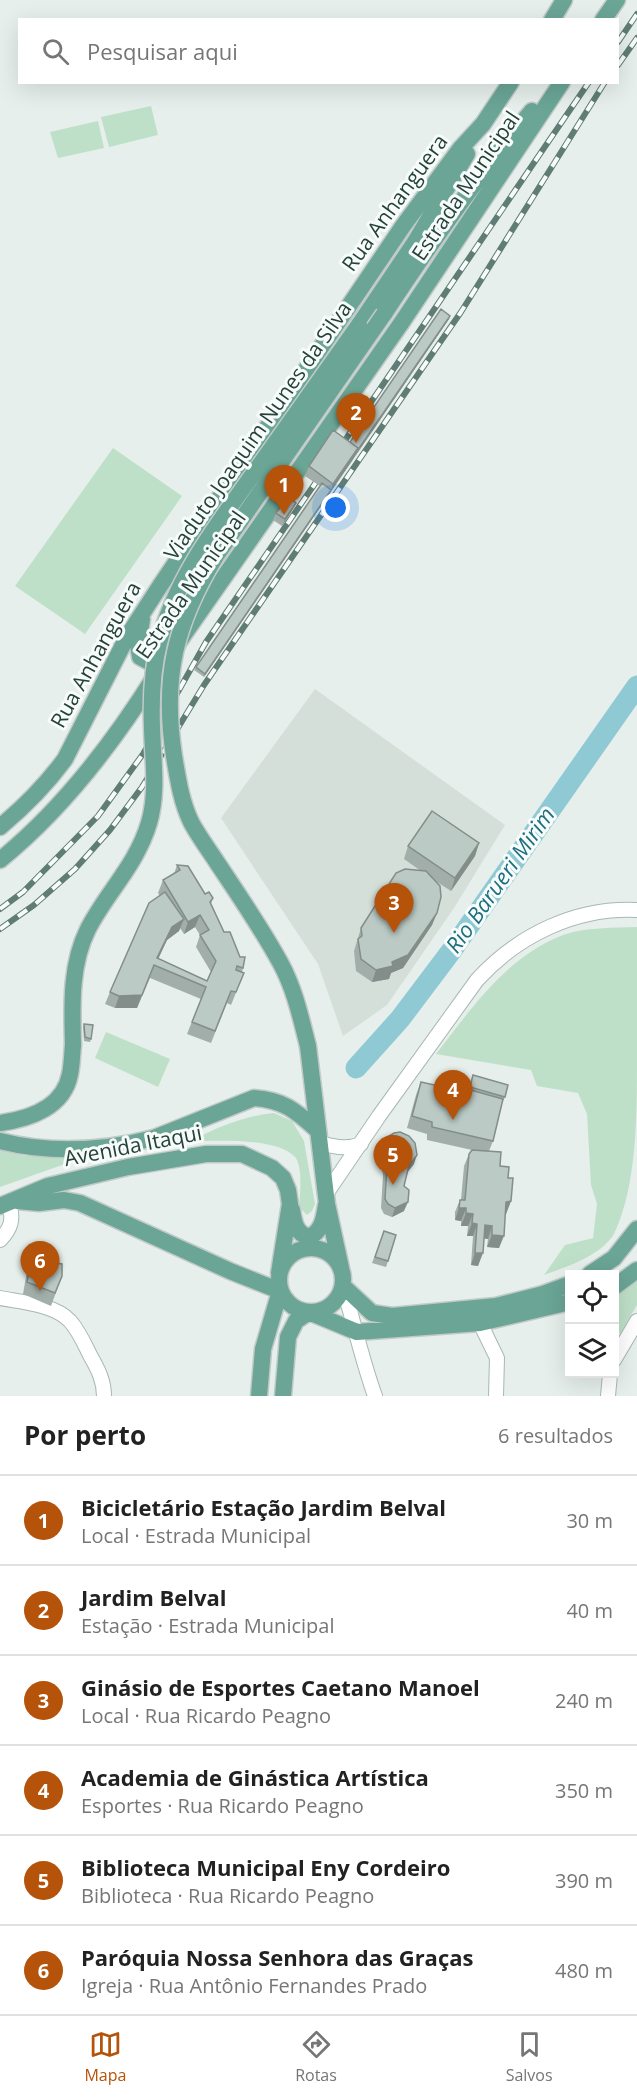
<!DOCTYPE html>
<html lang="pt">
<meta charset="utf-8">
<style>
body{margin:0;font-family:"Open Sans",sans-serif;background:#f6f6f6;color:#222}
.controls{position:absolute;right:18px;bottom:18px;display:grid;overflow:hidden;border-radius:0px;box-shadow:0 6px 24px #0002}
.controls button{width:54px;height:54px;display:grid;place-items:center;padding:0;border:0;border-bottom:2px solid #e0e0e0;background:#fff;color:#222;font:30px sans-serif}
.you{position:absolute;left:336px;top:508px;width:21px;height:21px;margin:-15px;border:4px solid #fff;border-radius:50%;background:#1a73e8;box-shadow:0 0 0 9px #1a73e833}
.badge{display:grid;place-items:center;width:39px;height:39px;border-radius:50%;background:#b45309;color:#fff;font-size:20px;font-weight:700}
.pin{position:absolute;translate:-50% -50px;filter:drop-shadow(0 2px 3px #0008)}
.pin::after{content:'';position:absolute;top:32px;width:21px;height:18px;background:inherit;clip-path:polygon(0 0,100% 0,50% 100%)}
.list{margin:0;padding:0;list-style:none}
h2{display:flex;justify-content:space-between;align-items:center;height:78px;margin:0;padding:0 24px;font-size:26px}
h2 small{font-size:20px;font-weight:400;color:#767676}
.list li{display:grid;grid-template-columns:39px 1fr auto;gap:18px;align-items:center;box-sizing:border-box;height:90px;padding:0 24px;border-top:2px solid #e0e0e0}
.list b{display:block;font-size:22px;white-space:nowrap}
.list p{margin:0;font-size:20px;white-space:nowrap;color:#767676}
.list em{font-size:20px;font-style:normal;color:#767676}
.icon{flex:none;width:33px;height:33px;fill:none;stroke:currentColor;stroke-width:2;stroke-linecap:round;stroke-linejoin:round}
.map{position:relative;flex:none;width:637px;height:1396px;overflow:hidden}
.search{position:absolute;background:#fff;box-shadow:0 6px 24px #0002;left:18px;right:18px;top:18px;height:66px;display:flex;align-items:center;gap:15px;box-sizing:border-box;padding:0 21px;border-radius:0px;color:#767676;font-size:22px}
.sheet{height:618px;background:#fff}
nav{display:flex;justify-content:space-around;align-items:center;box-sizing:border-box;height:84px;border-top:2px solid #e0e0e0;background:#fff;font-size:16px;color:#767676}
nav a{display:grid;justify-items:center;gap:3px}
nav .on{color:#b45309}
.map>svg:first-child{display:block}
</style>
<div class="map">
<svg width="637" height="1396" viewBox="0 0 637 1396">
<rect width="100%" height="100%" fill="#e6efeb"/>
<path fill="#d4dfda" d="M315,689L505,825L454,908L387,1005L343,1036L318,964L221,818Z"/>
<path fill="#bfe0c8" d="M151,106L158,135L109,147L101,117Z
M98,121L104,148L58,158L50,132Z
M113,448L182,496L85,634L15,586Z
M637,927C637,972 637,1016 637,1060C637,1115 637,1186 614,1234C599,1257 568,1266 544,1275L565,1245L593,1238L597,1204L591,1185L587,1114L578,1093L537,1086L531,1070L436,1054C472,1008 506,957 563,935C584,927 615,928 637,927Z
M106,1032L170,1059L158,1087L95,1058Z
M274,1113L292,1121L304,1141L315,1204L312,1211L307,1215L299,1207C300,1195 303,1166 295,1157C276,1137 218,1141 191,1141C218,1127 243,1116 274,1113Z
M0,1150L26,1156H78L79,1159L0,1187Z
M637,1281V1305L620,1334L615,1321L614,1295L621,1293Z"/>
<g fill="none" stroke-linecap="round" stroke-linejoin="round">
<path stroke="#8ec9d4" stroke-width="21" d="M356,1068L400,1019L452,950L637,686"/>
<g stroke="#a8b8b2" stroke-width="16">
<path id="minor" d="M319,1142C332,1147 347,1150 361,1144
M326,1194L379,1116L477,980C518,935 576,907 637,910
M0,1240C11,1229 14,1219 9,1204
M343,1286C354,1323 362,1360 375,1396
M0,1298C21,1302 54,1304 70,1321C79,1331 85,1345 91,1357C98,1369 104,1381 104,1396
M480,1323L497,1358L496,1396
M614,1360L637,1321
M608,1396L610,1374"/>
</g>
<g stroke="#c2cac8" stroke-width="19">
<path id="major" d="M552,20L564,0
M603,20L617,0
M384,314C430,244 478,175 532,111
M359,325L415,242L467,154
M142,619L138,645L140,657L151,663L166,659
M0,827C24,807 46,785 65,759L127,637L160,586L403,226L460,149L483,124L511,82
M0,860C63,809 114,742 157,673L402,322L562,82
M308,1046L327,1204L341,1268
M0,1123C30,1119 64,1107 70,1074C72,1065 72,1054 73,1045
M0,1141C51,1154 103,1151 154,1138L254,1098C283,1100 295,1110 316,1129
M17,1201L39,1203L64,1200L80,1203L230,1271L280,1291L263,1349L259,1396
M0,1206L48,1186L128,1167L206,1154H242L272,1168L283,1178L288,1190L290,1204L279,1273
M292,1210C294,1222 296,1234 309,1237C322,1232 324,1218 326,1205
M279 1280a32 32 0 1 1 64 0a32 32 0 1 1-64 0Z
M590,1274L614,1258L637,1229
M343,1286L372,1313L392,1316L496,1306L543,1294L570,1284
M614,1287L637,1270
M283,1396L288,1337L296,1321L309,1312L357,1332L480,1323L570,1302"/>
</g>
<use href="#minor" stroke="#fff" stroke-width="14"/>
<use href="#major" stroke="#6aa596" stroke-width="16"/>
<g stroke="#5f7d75" stroke-width="6">
<path id="rail" d="M618,42L637,14
M618,65L637,38
M337,452L589,82
M0,909L23,892L98,816L143,754L206,642L325,469
M0,929L34,905L75,869L110,830L142,787L204,685L461,312L605,82"/>
</g>
<use href="#rail" stroke="#f7fbf9" stroke-width="4" stroke-dasharray="11" stroke-linecap="butt"/>
<g stroke="#c2cac8" stroke-width="19" stroke-linecap="butt">
<path id="major-bridge" d="M73,1045C72,1006 70,965 88,929C107,892 136,866 149,823C158,792 153,761 152,728C151,700 152,670 159,643C176,576 220,521 259,466C292,419 326,372 359,325
M308,1046C301,1019 295,990 281,964C262,929 240,897 218,864C209,850 199,837 191,822C181,801 178,779 174,756C162,677 175,624 216,556L384,314"/>
</g>
<use href="#major-bridge" stroke="#6aa596" stroke-width="16"/>
</g>
<path fill="#a1aea9" fill-rule="evenodd" d="M450,316L449,319L204,677L194,670L196,667L320,486L305,476L309,466L350,442Z
M296,503L293,509L282,526L273,520L276,513Z
M479,843L475,856L451,891L434,880L437,913L432,925L403,968L391,973L389,979L372,982L356,971L354,951L361,928L421,871L404,859L408,846Z
M177,865L205,894L213,898L211,904L224,932L243,968L242,972L244,973L231,1005L227,1003L211,1043L187,1034L201,999L150,978L137,1008H115L105,1004L110,992L160,896L158,893L163,880L174,874ZM195,927L200,935L196,947L211,972L207,981L158,958L167,940L179,931L180,928L184,934Z
M84,1024L91,1039L90,1042L84,1041L83,1027Z
M473,1075L505,1097L502,1103L493,1141L489,1151L508,1178L511,1201L506,1214H505L499,1248L487,1247L488,1239L484,1238L478,1266L471,1265L473,1236H467L468,1226H461V1221L455,1220V1212L460,1200H461L464,1166L469,1154L472,1150L427,1140V1134L407,1128L416,1095L421,1082L443,1087L469,1089Z
M382,1144L414,1164L407,1173L404,1186V1211L392,1217L384,1214L381,1208L383,1175L379,1153Z
M384,1231L388,1261L386,1267L372,1263Z
M32,1259L62,1276L51,1306L23,1294L27,1271Z"/>
<path fill="#838d89" d="M450,316L449,319L354,458L356,454Z
M358,448L354,458L204,677L205,674L331,490L333,484Z
M296,503L293,509L282,526L285,519Z
M479,843L475,856L451,891L455,878Z
M437,913L432,925L403,968L391,973L389,979L372,982L376,970L392,962Z
M200,915L195,927L184,934L188,922Z
M184,919L179,931L167,940L155,966L157,958L172,927Z
M154,965L137,1008H115L119,996Z
M417,1155L414,1164L405,1175L409,1165Z
M511,1201L506,1214L502,1215L506,1202Z
M408,1202L404,1211L392,1217L395,1208Z
M459,1208H466L461,1221L455,1220Z
M466,1213L473,1214L468,1226H461Z
M472,1223L477,1224L473,1236H467Z
M485,1225L492,1226L488,1239L480,1238Z
M492,1235L504,1236L499,1248L487,1247Z
M475,1253H483L478,1266L471,1265Z"/>
<path fill="#bbcac4" stroke="#838d89" stroke-width="1.5" d="M441,309L450,316L355,454L358,448L350,442Z
M333,430L358,448L333,484L309,466Z
M322,483L331,490L205,674L196,667Z
M289,496L296,503L285,519L276,513Z
M432,811L479,843L455,878L408,846Z
M177,865L188,866L205,894L209,892L213,898L210,902L224,932H230L240,957H245L243,968L237,966L236,970L244,973L236,992L231,991L215,1031L192,1022L206,987L154,965L142,995L119,996L110,992L149,903L165,892L184,919L172,927L157,958L207,981L216,961L200,935L209,930L200,915L188,922L163,880L180,870Z
M405,869L426,871L440,886L441,897L437,913L408,955L392,962L393,966L376,970L361,959L358,939L362,936L361,928L396,873Z
M84,1024L93,1025L91,1039L85,1037Z
M473,1075L508,1085L505,1097L470,1087Z
M421,1082L443,1087L445,1083L503,1099L493,1141L432,1127V1122L412,1116Z
M400,1132L409,1136L415,1143L417,1155L409,1165L404,1186L409,1190L408,1202L395,1208L388,1204L385,1199L387,1166L382,1144L386,1138L394,1133Z
M472,1150L501,1152L500,1166L509,1167L508,1178H513L511,1201L506,1202L504,1236L492,1235V1226L485,1225L483,1253H475L477,1224L472,1223L473,1214L466,1213V1208H459L460,1200H465L469,1154Z
M384,1231L396,1235L388,1261L375,1257Z
M32,1259L62,1264V1276L55,1293L27,1282Z"/>
<g text-anchor="middle" stroke-width="6" stroke-linejoin="round" paint-order="stroke">
<g font-size="21" fill="#24423a" stroke="#f7fbf9">
<text transform="translate(466 186) rotate(-56)" y="7">Estrada Municipal</text>
<text transform="translate(395 203) rotate(-54)" y="7">Rua Anhanguera</text>
<text transform="translate(258 431) rotate(-55)" y="7">Viaduto Joaquim Nunes da Silva</text>
<text transform="translate(191 585) rotate(-55)" y="7">Estrada Municipal</text>
<text transform="translate(96 655) rotate(-61)" y="7">Rua Anhanguera</text>
<text transform="translate(133 1146) rotate(-11)" y="7">Avenida Itaqui</text>
</g>
<g font-size="22" font-style="italic" fill="#1c6f80" stroke="#f7fbf9">
<text transform="translate(500 880) rotate(-55)" y="8">Rio Barueri Mirim</text>
</g>
</g>
</svg>
<div class="controls">
<button><svg class="icon" aria-label="locate" viewBox="0 0 24 24"><circle cx="12" cy="12" r="6"/><path d="M12 2v4M12 18v4M2 12h4M18 12h4"/></svg></button>
<button><svg class="icon" aria-label="layers" viewBox="0 0 24 24"><path d="M12 4l9 5-9 5-9-5zM3 14l9 5 9-5"/></svg></button>
</div>
<div class="you"></div>
<div class="pin badge" style="left:284px;top:515px">1</div>
<div class="pin badge" style="left:356px;top:443px">2</div>
<div class="pin badge" style="left:394px;top:933px">3</div>
<div class="pin badge" style="left:453px;top:1120px">4</div>
<div class="pin badge" style="left:393px;top:1185px">5</div>
<div class="pin badge" style="left:40px;top:1291px">6</div>
<div class="search"><svg class="icon" aria-label="search" viewBox="0 0 24 24"><circle cx="10" cy="10" r="6"/><path d="M15 15l6 6"/></svg>Pesquisar aqui</div>
</div>
<section class="sheet">
<h2>Por perto<small>6 resultados</small></h2>
<ul class="list">
<li><span class="badge">1</span><div><b>Bicicletário Estação Jardim Belval</b><p>Local · Estrada Municipal</p></div><em>30 m</em></li>
<li><span class="badge">2</span><div><b>Jardim Belval</b><p>Estação · Estrada Municipal</p></div><em>40 m</em></li>
<li><span class="badge">3</span><div><b>Ginásio de Esportes Caetano Manoel</b><p>Local · Rua Ricardo Peagno</p></div><em>240 m</em></li>
<li><span class="badge">4</span><div><b>Academia de Ginástica Artística</b><p>Esportes · Rua Ricardo Peagno</p></div><em>350 m</em></li>
<li><span class="badge">5</span><div><b>Biblioteca Municipal Eny Cordeiro</b><p>Biblioteca · Rua Ricardo Peagno</p></div><em>390 m</em></li>
<li><span class="badge">6</span><div><b>Paróquia Nossa Senhora das Graças</b><p>Igreja · Rua Antônio Fernandes Prado</p></div><em>480 m</em></li>
</ul>
</section>
<nav>
<a class="on"><svg class="icon" aria-label="map" viewBox="0 0 24 24"><path d="M3 6l6-2 6 2 6-2v14l-6 2-6-2-6 2zM9 4v14M15 6v14"/></svg>Mapa</a>
<a><svg class="icon" aria-label="directions" viewBox="0 0 24 24"><path d="M12 3l9 9-9 9-9-9zM9 14v-3h6M13 9l2 2-2 2"/></svg>Rotas</a>
<a><svg class="icon" aria-label="saved" viewBox="0 0 24 24"><path d="M7 4h10v16l-5-4-5 4z"/></svg>Salvos</a>
</nav>
